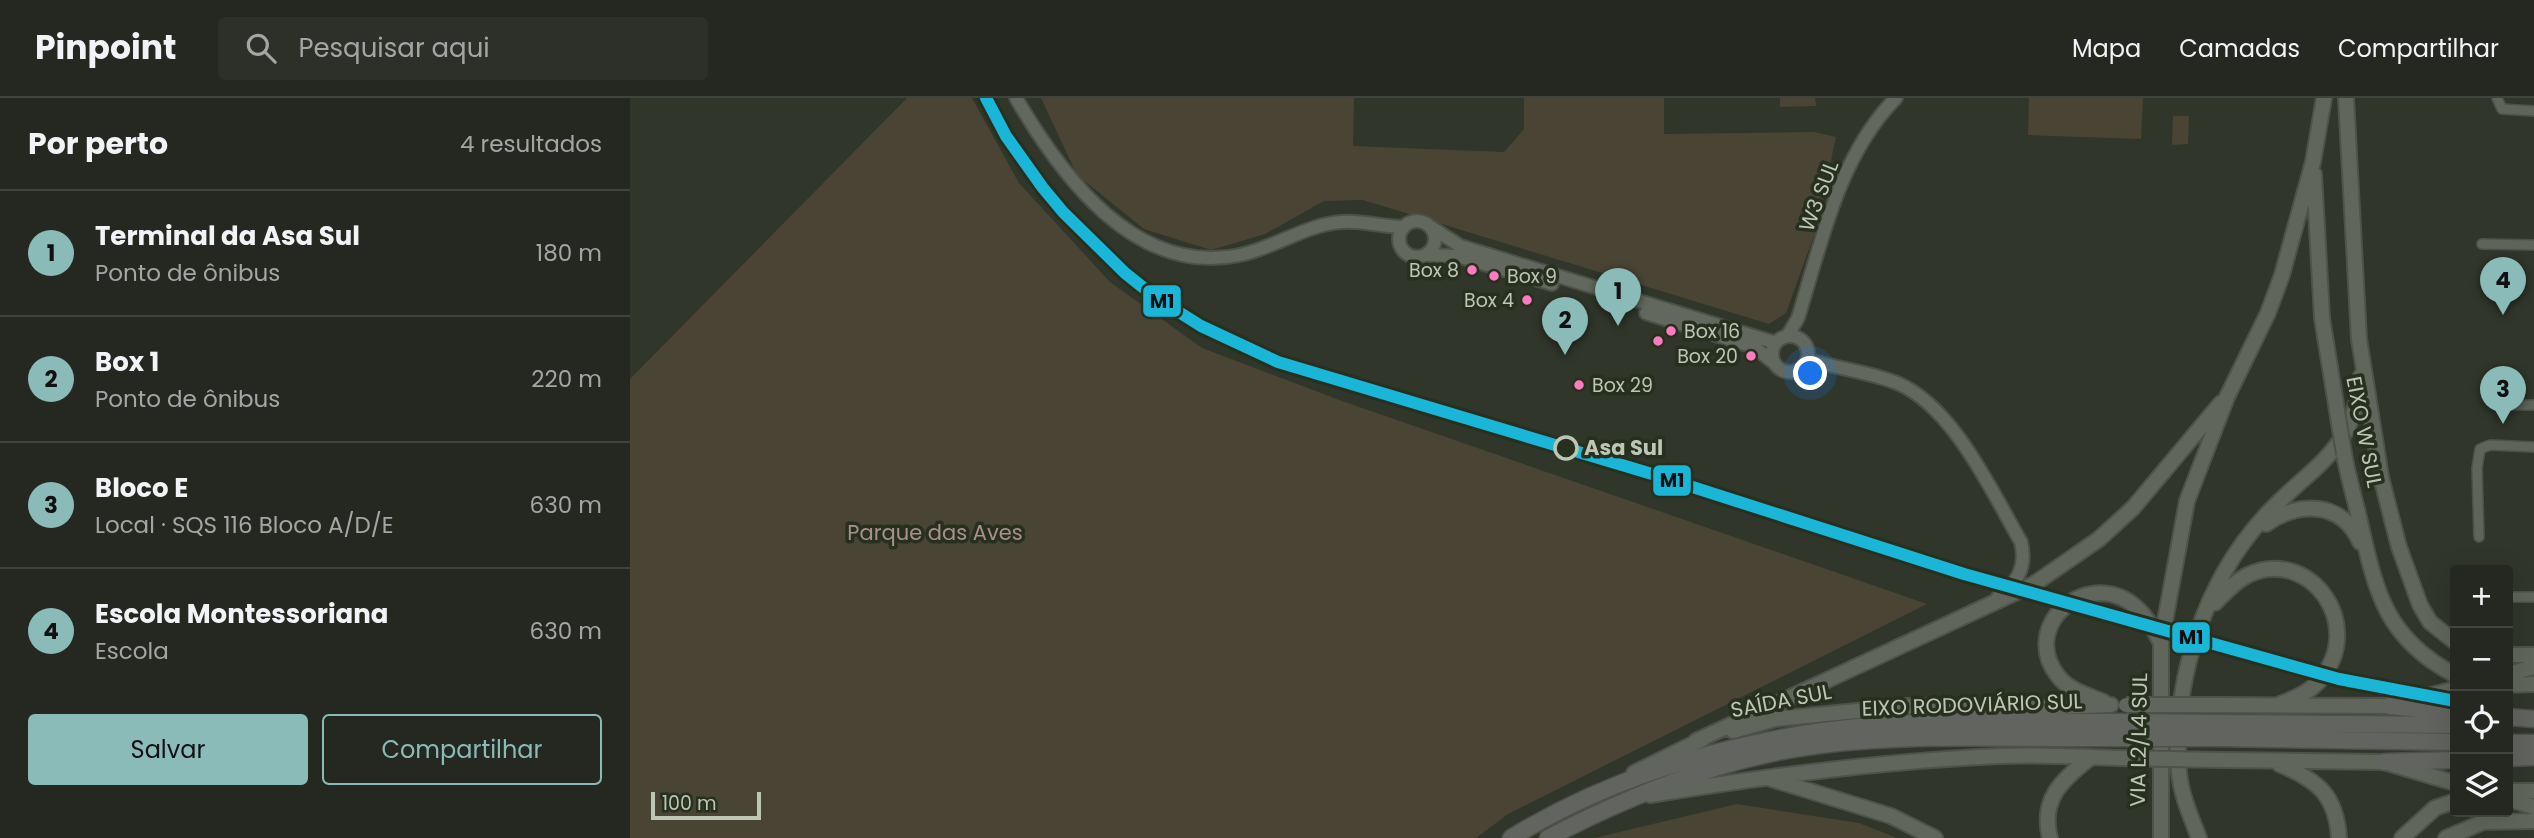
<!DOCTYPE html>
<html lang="pt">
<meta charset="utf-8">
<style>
body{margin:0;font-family:Poppins,sans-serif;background:#2c3029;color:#f1f3f6}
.controls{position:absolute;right:21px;bottom:21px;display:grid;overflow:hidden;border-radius:7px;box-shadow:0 7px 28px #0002}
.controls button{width:63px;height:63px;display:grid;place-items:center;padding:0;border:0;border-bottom:2px solid #41443e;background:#242820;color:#f1f3f6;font:35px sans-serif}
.scale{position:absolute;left:21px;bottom:18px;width:110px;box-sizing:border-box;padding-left:7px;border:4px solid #bdc6b5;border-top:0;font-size:19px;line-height:24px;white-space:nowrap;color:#bdc6b5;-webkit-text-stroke:5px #27301e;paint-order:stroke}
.you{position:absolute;left:1181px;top:276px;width:24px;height:24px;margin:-18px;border:5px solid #fff;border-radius:50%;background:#1a73e8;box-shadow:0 0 0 10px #1a73e833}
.badge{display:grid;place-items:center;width:46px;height:46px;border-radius:50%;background:#8bbbb9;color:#111;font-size:23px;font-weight:700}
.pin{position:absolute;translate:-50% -58px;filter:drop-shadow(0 2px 4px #0008)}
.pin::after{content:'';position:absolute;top:37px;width:24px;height:21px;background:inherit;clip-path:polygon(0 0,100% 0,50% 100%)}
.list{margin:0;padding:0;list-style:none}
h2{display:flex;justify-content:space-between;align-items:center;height:91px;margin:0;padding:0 28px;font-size:30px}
h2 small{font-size:23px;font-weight:400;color:#a3a6a5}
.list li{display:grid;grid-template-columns:46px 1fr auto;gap:21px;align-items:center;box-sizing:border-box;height:126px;padding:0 28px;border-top:2px solid #41443e}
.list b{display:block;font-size:26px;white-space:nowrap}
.list p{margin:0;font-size:23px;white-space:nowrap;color:#a3a6a5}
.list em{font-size:23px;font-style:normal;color:#a3a6a5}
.actions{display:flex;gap:14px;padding:21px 28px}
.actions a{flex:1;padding:16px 0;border:2px solid #8bbbb9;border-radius:7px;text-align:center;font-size:24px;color:#8bbbb9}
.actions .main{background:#8bbbb9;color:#111}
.icon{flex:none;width:38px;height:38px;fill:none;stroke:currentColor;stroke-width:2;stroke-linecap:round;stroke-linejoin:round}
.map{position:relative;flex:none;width:1904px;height:740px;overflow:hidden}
header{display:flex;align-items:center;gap:42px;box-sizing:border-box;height:98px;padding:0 35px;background:#242820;border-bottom:2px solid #41443e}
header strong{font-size:33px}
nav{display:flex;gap:38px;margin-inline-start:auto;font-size:24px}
.search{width:490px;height:63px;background:#2c3029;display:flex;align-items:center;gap:18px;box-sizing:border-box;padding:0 24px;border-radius:7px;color:#a3a6a5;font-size:26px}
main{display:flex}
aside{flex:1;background:#242820}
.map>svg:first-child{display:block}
</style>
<header>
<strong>Pinpoint</strong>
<div class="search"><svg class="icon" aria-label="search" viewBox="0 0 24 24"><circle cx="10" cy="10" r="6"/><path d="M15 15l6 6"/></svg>Pesquisar aqui</div>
<nav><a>Mapa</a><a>Camadas</a><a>Compartilhar</a></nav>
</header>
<main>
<aside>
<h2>Por perto<small>4 resultados</small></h2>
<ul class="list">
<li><span class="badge">1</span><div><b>Terminal da Asa Sul</b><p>Ponto de ônibus</p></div><em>180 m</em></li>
<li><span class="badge">2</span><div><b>Box 1</b><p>Ponto de ônibus</p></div><em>220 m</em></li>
<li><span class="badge">3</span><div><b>Bloco E</b><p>Local · SQS 116 Bloco A/D/E</p></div><em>630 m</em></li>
<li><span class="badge">4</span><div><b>Escola Montessoriana</b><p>Escola</p></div><em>630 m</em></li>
</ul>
<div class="actions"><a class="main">Salvar</a><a>Compartilhar</a></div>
</aside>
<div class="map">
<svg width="1904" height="740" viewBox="0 0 1904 740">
<rect width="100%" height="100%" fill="#30362a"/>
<path fill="#494434" d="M277,0H342L389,85L480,184L572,250L712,303L1297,506L878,716L846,740H0V281Z
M411,0H724L723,48L874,54L894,31V0H1034V36L1184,34L1206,39L1187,129L1156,215L1139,226L733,102L694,103L635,136L581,152L514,131L447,77Z
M1150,0H1185L1186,8L1150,9Z
M1399,0H1513L1511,41L1398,37Z
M1543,18H1559L1558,46L1542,47Z
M1107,706L1229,725L1267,740H964Z"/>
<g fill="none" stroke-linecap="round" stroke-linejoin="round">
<g stroke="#4c5148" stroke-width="12">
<path id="street" d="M1867,0L1872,11L1904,13
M1852,146L1904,147
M1866,307H1904
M1849,439L1847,370L1850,351L1860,347L1904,349
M1878,499H1904"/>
</g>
<g stroke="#4c5148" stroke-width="16">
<path id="secondary" d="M386,0C432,79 506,179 610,157C644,150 675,127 711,124C732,122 752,129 774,129
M769 141a18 18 0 1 1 36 0a18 18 0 1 1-36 0Z
M801,129L830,148L1146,245
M797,157L827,158L922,186
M1016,215L1124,249L1143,264
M1158,237L1168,220C1191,146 1209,57 1266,0
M1142 256a18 18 0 1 1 36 0a18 18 0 1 1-36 0Z
M1178,262C1207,270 1239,274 1267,285C1323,308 1362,394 1391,444C1397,469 1388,484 1368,499"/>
</g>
<g stroke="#4d5348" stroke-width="18">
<path id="primary" d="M1716,0L1729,241L1751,379L1769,449L1790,507L1800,524L1825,544
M1684,76L1692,220
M1714,356C1718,379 1725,401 1730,424C1746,495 1756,541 1825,577
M1636,426C1669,403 1712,403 1730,444
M1585,505C1595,495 1605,483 1618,477C1679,448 1738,527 1689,583C1679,595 1662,601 1648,607
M1878,557H1904
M1878,576L1904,569
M1878,587L1904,586
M1474,604C1459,598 1438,592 1428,578C1387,526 1463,464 1510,513C1519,522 1525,534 1531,545
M1591,607L1759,608L1825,591
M1103,633L1145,621L1277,608L1400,610L1481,607
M1066,643L1404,486L1469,441L1503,410L1591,305
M1591,662L1754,664L1825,685
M1649,666C1687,682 1706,696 1709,740
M1004,675L1073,641
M1141,681L1261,718L1305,740
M1878,693H1904
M1020,697C1136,678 1253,663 1370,658C1409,656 1449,659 1488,660
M1878,701L1904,709
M1420,740C1410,701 1432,682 1460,660
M1531,740V545L1557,403L1597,299L1638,215L1652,177L1683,64L1694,0
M1569,740C1561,719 1551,697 1549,674C1542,585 1574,484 1635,418C1682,367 1724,355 1731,278
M1772,740L1805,710L1825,703
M1816,740L1853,724L1904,723"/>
</g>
<g stroke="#4c5147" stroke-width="19">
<path id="highway" d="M1759,608L1825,614
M1878,619L1904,621
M1587,625L1825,627
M1588,640L1825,644
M1878,645H1904
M1878,660L1904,659
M1754,664L1825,662
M881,740C974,683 1079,650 1186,634C1286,619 1390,625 1490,624
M918,740C1002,696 1095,659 1190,647C1288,635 1390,641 1489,640"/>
</g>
<use href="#street" stroke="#5e645a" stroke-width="9"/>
<use href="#secondary" stroke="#62685e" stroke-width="12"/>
<use href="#primary" stroke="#61665c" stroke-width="14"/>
<use href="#highway" stroke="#62645f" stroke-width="16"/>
<g stroke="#4d5348" stroke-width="18" stroke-linecap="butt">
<path id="primary-bridge" d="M1692,220L1714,356
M1496,607H1591
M1488,660L1591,662"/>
</g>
<g stroke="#4c5147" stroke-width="19" stroke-linecap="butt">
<path id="highway-bridge" d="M1490,624L1587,625
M1489,640H1588"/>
</g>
<use href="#primary-bridge" stroke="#61665c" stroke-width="14"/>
<use href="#highway-bridge" stroke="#62645f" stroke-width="16"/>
<g stroke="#27301e" stroke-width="18">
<path id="metro-1" d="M356,0L376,38L413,90L433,114L495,175L525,199L571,228L648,264L1022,376L1334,476L1709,581L1825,603"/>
</g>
<use href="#metro-1" stroke="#1ab6d8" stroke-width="12"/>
</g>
<g fill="#fe7ac1" stroke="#27301e" stroke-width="2.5">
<circle cx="842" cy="172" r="6"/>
<circle cx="864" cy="178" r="6"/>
<circle cx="897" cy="202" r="6"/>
<circle cx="1041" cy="233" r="6"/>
<circle cx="1028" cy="243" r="6"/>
<circle cx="1121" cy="258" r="6"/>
<circle cx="949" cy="287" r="6"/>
</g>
<circle fill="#27301e" stroke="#bdc6b5" stroke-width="3.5" cx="936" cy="350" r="11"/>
<g text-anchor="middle" stroke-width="7" stroke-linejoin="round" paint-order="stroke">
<g font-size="19" fill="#bdc6b5" stroke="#27301e" text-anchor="end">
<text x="829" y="179">Box 8</text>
<text x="877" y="185" text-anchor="start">Box 9</text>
<text x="884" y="209">Box 4</text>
<text x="1054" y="240" text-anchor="start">Box 16</text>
<text x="1108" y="265">Box 20</text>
<text x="962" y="294" text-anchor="start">Box 29</text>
</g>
<g font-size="21" fill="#bdc6b5" stroke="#27301e">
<text transform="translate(1189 98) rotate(-69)" y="7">W3 SUL</text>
<text transform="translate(1734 334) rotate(79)" y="7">EIXO W SUL</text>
<text transform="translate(1151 603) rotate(-11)" y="7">SAÍDA SUL</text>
<text transform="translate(1342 607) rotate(-2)" y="7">EIXO RODOVIÁRIO SUL</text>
<text transform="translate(1509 642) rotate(-89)" y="7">VIA L2/L4 SUL</text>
</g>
<g font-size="21" font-weight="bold" fill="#bdc6b5" stroke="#27301e" text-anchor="start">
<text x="954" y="357">Asa Sul</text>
</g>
<g font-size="21" fill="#aa8f8b" stroke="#27301e">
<text x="305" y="442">Parque das Aves</text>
</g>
</g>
<g stroke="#27301e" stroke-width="2.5">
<rect x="512" y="186" width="40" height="34" rx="7" fill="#1ab6d8"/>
<rect x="1022" y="366" width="40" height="33" rx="7" fill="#1ab6d8"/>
<rect x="1541" y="523" width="40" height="33" rx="7" fill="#1ab6d8"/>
</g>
<g font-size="19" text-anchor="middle" font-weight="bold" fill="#111">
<text x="532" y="210">M1</text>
<text x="1042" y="389">M1</text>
<text x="1561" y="546">M1</text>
</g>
</svg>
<div class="controls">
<button>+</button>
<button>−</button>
<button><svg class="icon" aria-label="locate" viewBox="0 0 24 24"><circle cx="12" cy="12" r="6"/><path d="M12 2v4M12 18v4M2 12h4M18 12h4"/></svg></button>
<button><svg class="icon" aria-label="layers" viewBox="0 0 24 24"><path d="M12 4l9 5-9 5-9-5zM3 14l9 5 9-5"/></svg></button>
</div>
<div class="scale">100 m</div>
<div class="you"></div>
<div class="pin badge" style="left:988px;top:228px">1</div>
<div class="pin badge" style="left:935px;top:257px">2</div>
<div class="pin badge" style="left:1873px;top:326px">3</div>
<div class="pin badge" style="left:1873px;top:217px">4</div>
</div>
</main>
